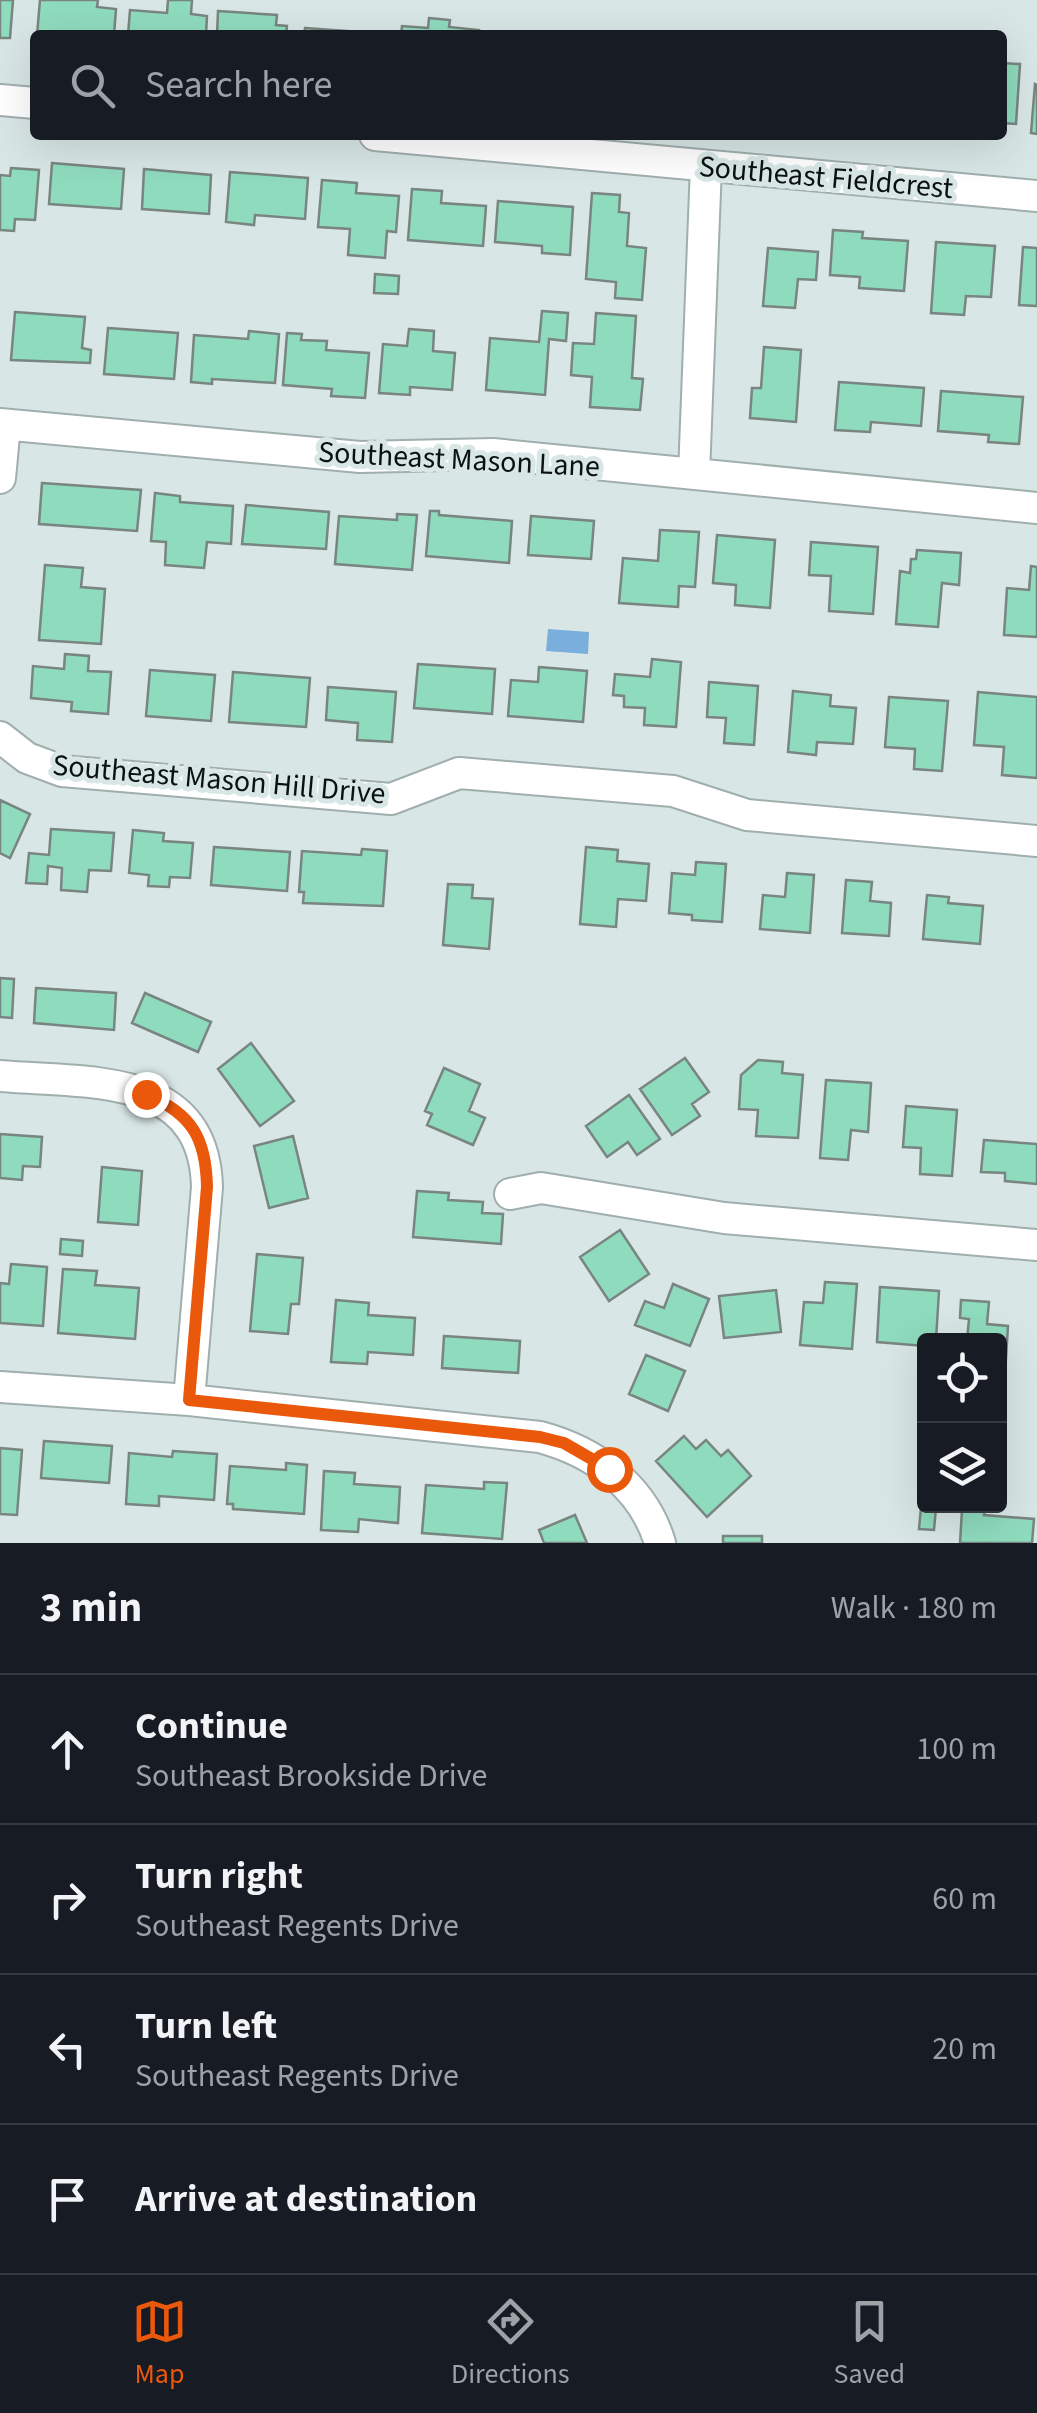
<!DOCTYPE html>
<meta charset="utf-8">
<style>
body{margin:0;font-family:"Source Sans 3",sans-serif;background:#20242c;color:#f1f3f6}
.controls{position:absolute;right:30px;bottom:30px;display:grid;overflow:hidden;border-radius:10px;box-shadow:0 10px 40px #0002}
.controls button{width:90px;height:90px;display:grid;place-items:center;padding:0;border:0;border-bottom:2px solid #363941;background:#171b24;color:#f1f3f6;font:50px sans-serif}
.stop{position:absolute;width:30px;height:30px;margin:-22px;border:8px solid #ea580c;border-radius:50%;background:#fff}
.stop.end{background:#ea580c;border-color:#fff;box-shadow:0 2px 10px #0008}
.list{margin:0;padding:0;list-style:none}
h2{display:flex;justify-content:space-between;align-items:center;height:130px;margin:0;padding:0 40px;font-size:42px}
h2 small{font-size:32px;font-weight:400;color:#9ea1a6}
.list li{display:grid;grid-template-columns:65px 1fr auto;gap:30px;align-items:center;box-sizing:border-box;height:150px;padding:0 40px;border-top:2px solid #363941}
.list b{display:block;font-size:38px;white-space:nowrap}
.list p{margin:0;font-size:32px;white-space:nowrap;color:#9ea1a6}
.list em{font-size:32px;font-style:normal;color:#9ea1a6}
.icon{flex:none;width:55px;height:55px;fill:none;stroke:currentColor;stroke-width:2;stroke-linecap:round;stroke-linejoin:round}
.map{position:relative;flex:none;width:1037px;height:1543px;overflow:hidden}
.search{position:absolute;background:#171b24;box-shadow:0 10px 40px #0002;left:30px;right:30px;top:30px;height:110px;display:flex;align-items:center;gap:25px;box-sizing:border-box;padding:0 35px;border-radius:10px;color:#9ea1a6;font-size:38px}
.sheet{height:730px;background:#171b24}
nav{display:flex;justify-content:space-around;align-items:center;box-sizing:border-box;height:140px;border-top:2px solid #363941;background:#171b24;font-size:28px;color:#9ea1a6}
nav a{display:grid;justify-items:center;gap:5px}
nav .on{color:#ea580c}
.map>svg:first-child{display:block}
</style>
<div class="map">
<svg width="1037" height="1543" viewBox="0 0 1037 1543">
<rect width="100%" height="100%" fill="#d8e7e6"/>
<path fill="#7aaedc" d="M548,629L589,632L588,654L546,651Z"/>
<path fill="#8fdbbe" stroke="#798580" stroke-width="2.5" d="M0,0H13L10,38H0Z
M40,0H98L97,7L116,9L114,35H37Z
M168,0H192L191,14L207,16L206,35H128L130,10L167,13Z
M218,11L277,15L276,25L287,26L286,35H217Z
M429,18L450,20L449,27L479,30L478,35H401L402,26L428,28Z
M305,28L388,34V35H304Z
M1002,63L1020,64L1016,124L1002,123Z
M1035,84L1037,85V134L1031,133Z
M52,163L124,169L121,209L49,204Z
M11,168L39,170L35,220L15,219L14,231L0,230V175L10,176Z
M144,169L211,175L209,214L142,209Z
M230,172L308,178L305,219L255,215L254,225L226,222Z
M322,180L357,183L356,193L399,196L396,232L387,231L385,258L348,255L350,229L318,227Z
M412,189L442,191L441,203L486,206L483,246L408,240Z
M592,193L620,195L619,212L629,213L627,246L646,248L642,300L615,298L616,282L586,279Z
M498,201L573,207L570,255L542,253V246L495,242Z
M833,230L863,232L862,238L908,241L904,291L859,288L860,277L830,275Z
M936,242L995,246L991,297L966,296L964,315L931,313Z
M1023,247L1037,248V306L1019,305Z
M768,248L818,252L816,280L798,279L795,308L763,306Z
M375,274L399,276L398,294L374,293Z
M542,311L568,313L566,341L549,339L545,395L486,390L490,338L539,342Z
M15,312L85,317L82,348L91,350L90,363L11,360Z
M596,313L636,316L632,378L643,379L640,410L590,407L592,377L571,375L573,343L594,344Z
M108,328L178,333L174,379L104,374Z
M409,329L434,331L433,351L455,353L452,390L410,387V395L379,393L383,344L407,346Z
M249,331L279,334L275,383L212,379V384L191,382L194,335L248,339Z
M287,333L302,334L301,340L327,341L326,350L369,353L365,398L331,396L332,389L283,385Z
M764,347L801,350L796,422L750,418L752,388H761Z
M839,382L924,388L921,426L871,422L870,432L835,430Z
M941,391L1023,397L1019,444L988,442L989,435L938,431Z
M42,483L141,490L137,531L39,524Z
M155,493L180,496V502L233,506L231,544L207,542L204,568L165,565L166,542L151,541Z
M246,505L329,512L326,549L242,544Z
M430,511H439V515L512,521L509,563L426,556Z
M397,514L417,515L412,570L335,564L339,516L397,520Z
M531,516L594,521L591,559L528,555Z
M660,530L699,532L695,587L679,586L678,607L619,603L623,558L658,561Z
M717,535L775,540L770,608L735,605L736,585L713,583Z
M811,542L878,547L873,614L829,611L831,576L809,575Z
M917,550L961,553L959,585L942,583L938,627L896,624L900,571L910,573L911,559H916Z
M45,565L83,568L81,587L105,589L101,644L39,640Z
M1031,566L1037,567V637L1004,635L1007,588L1029,590Z
M65,654L89,656L88,671L111,672L108,714L71,711L72,702L31,698L33,666L64,669Z
M652,659L681,662L676,727L644,725L645,708L624,707V696L613,695L615,674L650,677Z
M418,664L495,669L492,714L414,708Z
M539,667L587,671L583,722L508,716L511,680L538,682Z
M150,670L215,675L211,721L146,716Z
M233,672L310,678L306,727L229,722Z
M709,682L758,686L754,745L724,743L726,718L707,717Z
M328,687L396,692L392,742L357,740L358,723L326,720Z
M793,691L831,695L830,706L856,708L853,744L817,742L816,755L788,752Z
M978,692L1037,697V778L1002,775L1004,747L974,745Z
M889,697L948,701L942,771L914,769L915,749L885,747Z
M0,800L30,814L10,858L0,853Z
M51,829L114,833L111,871L89,870L87,892L61,890L62,868L48,866L47,884L26,883L29,853L49,855Z
M133,830L164,833L163,841L193,843L190,878L170,877L169,887L148,886L149,875L129,873Z
M214,847L290,852L287,891L211,885Z
M586,847L618,850L617,861L649,864L646,901L618,899L616,927L580,924Z
M362,849L387,851L383,906L303,903L304,892H299L302,851L361,855Z
M696,862L726,864L722,922L692,920V915L669,913L672,873L695,875Z
M787,873L814,875L810,933L760,929L763,895L785,897Z
M846,880L872,882L870,901L891,903L889,936L842,933Z
M448,884L473,885L472,898L493,899L489,949L443,945Z
M927,895L949,897L948,903L983,906L980,944L923,939Z
M0,978L14,979L12,1018L0,1017Z
M36,988L116,993L114,1030L34,1023Z
M145,993L211,1022L198,1052L132,1023Z
M251,1043L294,1101L260,1126L218,1069Z
M685,1058L709,1092L692,1104L700,1116L672,1135L640,1089Z
M758,1060L783,1062L782,1073L803,1075L798,1138L756,1136L758,1110L739,1109L741,1075Z
M444,1068L480,1084L469,1111L485,1118L473,1145L427,1125L432,1114L425,1111Z
M826,1080L871,1083L868,1132L851,1130L848,1160L820,1158Z
M629,1095L660,1139L637,1155L628,1142L607,1157L586,1126Z
M906,1106L957,1110L952,1176L920,1174L921,1148L903,1147Z
M0,1134L42,1137L40,1167L23,1166L22,1180L0,1178Z
M293,1136L308,1198L269,1208L254,1146Z
M984,1140L1037,1144V1184L1005,1181V1173L981,1172Z
M102,1167L142,1171L138,1225L98,1222Z
M417,1191L449,1193L448,1200L483,1202L482,1213L503,1214L501,1244L413,1237Z
M620,1230L649,1274L609,1301L580,1257Z
M61,1239L83,1241L82,1256L60,1254Z
M257,1254L303,1258L299,1304H291L288,1334L250,1331Z
M11,1264L47,1267L43,1326L0,1323V1283L9,1284Z
M63,1269L97,1271L95,1285L139,1288L135,1339L58,1333Z
M825,1282L857,1284L852,1349L800,1345L804,1302L823,1303Z
M673,1284L709,1299L690,1346L635,1325L645,1301L664,1308Z
M880,1287L939,1291L936,1340H924V1346L877,1342Z
M776,1290L781,1332L724,1338L719,1296Z
M336,1300L369,1303L368,1315L415,1318L413,1355L368,1352L367,1364L331,1362Z
M961,1300L989,1302L987,1324L1008,1326L1005,1375H1000V1340H967L969,1319L960,1318Z
M444,1336L520,1341L518,1373L442,1368Z
M646,1355L685,1371L668,1411L629,1394Z
M684,1436L696,1449L706,1440L721,1456L728,1450L751,1476L707,1517L656,1461Z
M44,1441L112,1446L109,1483L41,1478Z
M0,1448L22,1450L17,1515L0,1514Z
M173,1451L217,1454L214,1500L159,1496V1506L126,1504L129,1453L172,1457Z
M286,1463L307,1465L304,1514L233,1509V1504H227L230,1466L286,1470Z
M324,1471L355,1473L354,1484L400,1487L398,1523L359,1519L358,1532L321,1530Z
M484,1482L507,1483L502,1539L422,1533L426,1485L484,1489Z
M921,1507L936,1508L934,1530L919,1529Z
M962,1510L985,1511L984,1515L1034,1519L1032,1543H960Z
M575,1515L587,1543H544L539,1530Z
M723,1536H762V1543H723Z"/>
<g fill="none" stroke-linecap="round" stroke-linejoin="round">
<g stroke="#a0aead" stroke-width="34">
<path id="minor" d="M0,100L35,103
M375,135L1037,196
M0,424L360,457L493,454L1037,508
M694,474L706,166
M0,478L5,425
M0,737L27,758L62,771L391,799L459,773L673,791L747,815L1037,841
M0,1076C87,1084 204,1070 207,1187L189,1400
M510,1194L541,1188L724,1218L1037,1245
M0,1387L189,1400L540,1437C595,1452 643,1486 660,1543"/>
</g>
<use href="#minor" stroke="#fff" stroke-width="30"/>
</g>
<g fill="none" stroke-linecap="round" stroke-linejoin="round">
<path stroke="#ea580c" stroke-width="12" d="M146,1094C192,1114 206,1138 207,1187L189,1400L540,1437L564,1443L609,1469"/>
</g>
<g text-anchor="middle" stroke-width="10" stroke-linejoin="round" paint-order="stroke">
<g font-size="30" fill="#0b1010" stroke="#d8e7e6">
<text transform="translate(826 177) rotate(5)" y="10">Southeast Fieldcrest</text>
<text transform="translate(459 459) rotate(3)" y="10">Southeast Mason Lane</text>
<text transform="translate(219 779) rotate(5)" y="10">Southeast Mason Hill Drive</text>
</g>
</g>
</svg>
<div class="controls">
<button><svg class="icon" aria-label="locate" viewBox="0 0 24 24"><circle cx="12" cy="12" r="6"/><path d="M12 2v4M12 18v4M2 12h4M18 12h4"/></svg></button>
<button><svg class="icon" aria-label="layers" viewBox="0 0 24 24"><path d="M12 4l9 5-9 5-9-5zM3 14l9 5 9-5"/></svg></button>
</div>
<div class="stop" style="left:609px;top:1469px"></div>
<div class="stop end" style="left:146px;top:1094px"></div>
<div class="search"><svg class="icon" aria-label="search" viewBox="0 0 24 24"><circle cx="10" cy="10" r="6"/><path d="M15 15l6 6"/></svg>Search here</div>
</div>
<section class="sheet">
<h2>3 min<small>Walk · 180 m</small></h2>
<ul class="list">
<li><svg class="icon" aria-label="ahead" viewBox="0 0 24 24"><path d="M12 20V5M6 11l6-6 6 6"/></svg><div><b>Continue</b><p>Southeast Brookside Drive</p></div><em>100 m</em></li>
<li><svg class="icon" aria-label="right" viewBox="0 0 24 24"><path d="M7 20v-9h11M14 6l5 5-5 5"/></svg><div><b>Turn right</b><p>Southeast Regents Drive</p></div><em>60 m</em></li>
<li><svg class="icon" aria-label="left" viewBox="0 0 24 24"><path d="M17 20v-9H6M10 6l-5 5 5 5"/></svg><div><b>Turn left</b><p>Southeast Regents Drive</p></div><em>20 m</em></li>
<li><svg class="icon" aria-label="arrive" viewBox="0 0 24 24"><path d="M6 21V4h12l-3 4 3 4H6"/></svg><div><b>Arrive at destination</b></div></li>
</ul>
</section>
<nav>
<a class="on"><svg class="icon" aria-label="map" viewBox="0 0 24 24"><path d="M3 6l6-2 6 2 6-2v14l-6 2-6-2-6 2zM9 4v14M15 6v14"/></svg>Map</a>
<a><svg class="icon" aria-label="directions" viewBox="0 0 24 24"><path d="M12 3l9 9-9 9-9-9zM9 14v-3h6M13 9l2 2-2 2"/></svg>Directions</a>
<a><svg class="icon" aria-label="saved" viewBox="0 0 24 24"><path d="M7 4h10v16l-5-4-5 4z"/></svg>Saved</a>
</nav>
